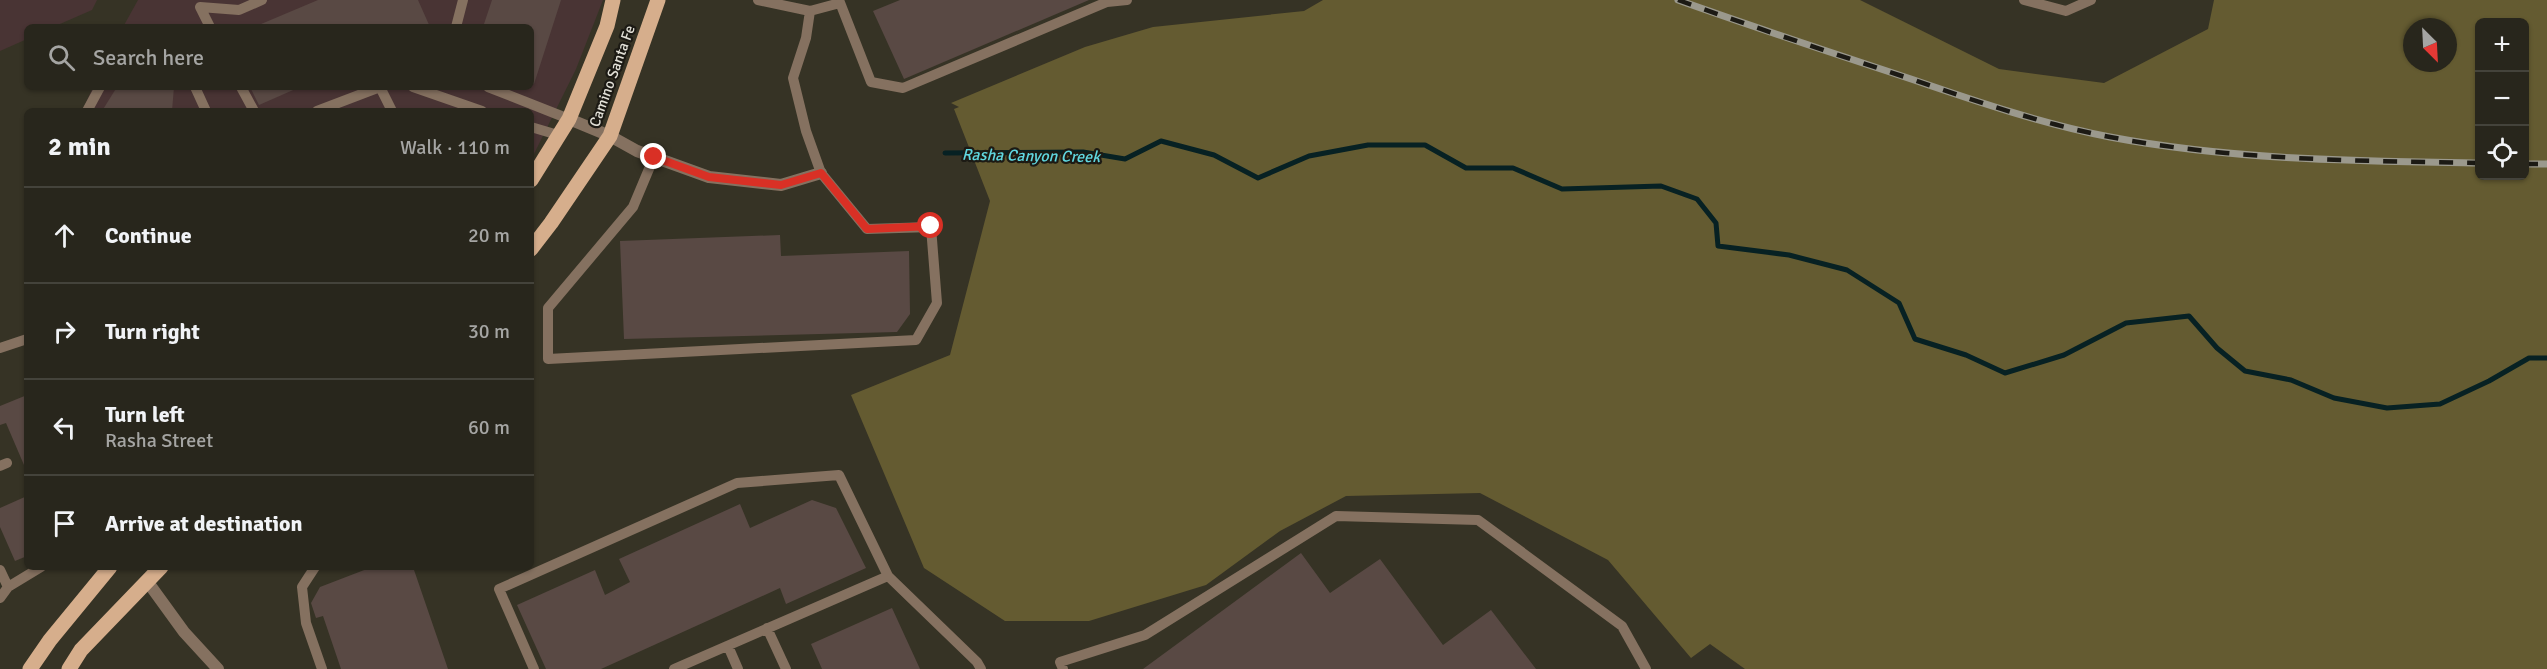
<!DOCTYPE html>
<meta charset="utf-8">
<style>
body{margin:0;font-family:Signika,sans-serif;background:#302e25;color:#f1f3f6}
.controls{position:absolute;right:18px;top:18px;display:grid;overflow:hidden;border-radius:9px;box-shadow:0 2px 4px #0004}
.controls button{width:54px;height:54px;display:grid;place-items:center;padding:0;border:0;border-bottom:2px solid #44433b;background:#28261c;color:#f1f3f6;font:30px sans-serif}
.compass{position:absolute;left:2403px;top:18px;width:54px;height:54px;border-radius:50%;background:#28261c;box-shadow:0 2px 4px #0004;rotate:156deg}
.stop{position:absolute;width:18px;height:18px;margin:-14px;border:4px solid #d93025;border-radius:50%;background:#fff}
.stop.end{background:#d93025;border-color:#fff;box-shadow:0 2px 6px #0008}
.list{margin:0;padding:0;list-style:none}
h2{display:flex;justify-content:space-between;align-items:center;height:78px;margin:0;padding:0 24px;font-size:26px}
h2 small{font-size:20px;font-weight:400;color:#a5a5a3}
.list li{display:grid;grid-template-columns:39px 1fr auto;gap:18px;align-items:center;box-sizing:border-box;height:96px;padding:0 24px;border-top:2px solid #44433b}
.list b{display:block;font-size:22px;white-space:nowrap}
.list p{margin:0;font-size:20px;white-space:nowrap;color:#a5a5a3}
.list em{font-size:20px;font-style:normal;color:#a5a5a3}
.icon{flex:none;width:33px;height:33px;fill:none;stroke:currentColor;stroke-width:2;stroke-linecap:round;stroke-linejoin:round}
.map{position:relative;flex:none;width:2547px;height:669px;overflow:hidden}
.search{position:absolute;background:#28261c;box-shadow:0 2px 4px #0004;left:24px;top:24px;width:510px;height:66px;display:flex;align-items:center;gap:15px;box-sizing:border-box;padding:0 21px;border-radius:9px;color:#a5a5a3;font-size:22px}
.panel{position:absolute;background:#28261c;box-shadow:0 2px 4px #0004;left:24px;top:108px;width:510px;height:462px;border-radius:9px}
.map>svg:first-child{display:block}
</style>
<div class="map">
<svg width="2547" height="669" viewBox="0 0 2547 669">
<rect width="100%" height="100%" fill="#363325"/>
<path fill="#493434" d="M0,0H97L92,10L53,27H27V39L0,51Z
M138,0H603L576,69L531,160V111H82L93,87H531V27H123Z"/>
<path fill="#645b31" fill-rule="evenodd" d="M1323,0H1860L1999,69L2104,83L2208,29L2214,0H2547V669H1745L1710,644L1691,658L1608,560L1480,493L1346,496L1280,531L1206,585L1089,621H1005L924,568L851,395L950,355L990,201L954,109L959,107L951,103L1085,47L1153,27L1304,11ZM2480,22H2524V176H2480ZM2412,27H2448V63H2412Z"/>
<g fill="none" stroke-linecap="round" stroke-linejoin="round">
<path stroke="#072123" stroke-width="5" d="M945,153L1083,152L1125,159L1161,141L1214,155L1258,178L1309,156L1368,145H1425L1466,168H1513L1562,189L1661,186L1697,199L1716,223L1718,246L1789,255L1847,270L1899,303L1915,339L1966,355L2005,373L2064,355L2126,323L2189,316L2217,348L2245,371L2291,380L2334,398L2387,408L2440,404L2489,381L2529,358H2547"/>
</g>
<path fill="#594944" d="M318,0H418L430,27H254Z
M492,0H561L534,84L531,83V27H483Z
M900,0H1089L904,79L873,11Z
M117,87H174L172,111H102Z
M250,87H300L259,105Z
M780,235L781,256L909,251L910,314L897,332L624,339L620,241Z
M27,395V472L6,423L0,425V406Z
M27,496V556L15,561L0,527V508Z
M812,500L836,508L866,568L786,604L780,588L601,669H546L517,605L595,570L605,595L630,582L619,559L740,504L750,528Z
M1301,553L1330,593L1380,559L1443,645L1491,610L1536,669H1143Z
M372,567H413L448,669H341L323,616L316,618L311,603L320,587Z
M892,608L920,669H822L811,644Z"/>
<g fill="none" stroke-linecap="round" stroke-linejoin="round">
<path stroke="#857160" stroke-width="10" d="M758,0L810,11
M839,0L871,82L903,88L1107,2
M1106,0L1107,2L1127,0
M2024,0L2066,11L2091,0
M210,27L200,7L239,10L262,0
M456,27L463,0
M195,87L206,111
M241,87L254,111
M413,87L482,111
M488,87L569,119
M87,111L100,87
M317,111L380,87L392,111
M531,127L558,135
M654,157L633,207L548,308V359L916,340L937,303L931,227L867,229L821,173L806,131L793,78L806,38L810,11L840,3
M0,348L27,339
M0,466L7,463
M315,567L302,587L306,623L322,669
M0,570L8,587L0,598
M8,587L41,567
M767,628L786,669
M728,646L738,669
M534,669L499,589L737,483L839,475L888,576L977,662L981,669
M674,669L888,576
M1063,669L1060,662L1145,635L1336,516L1478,520L1622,626L1646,669"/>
<path stroke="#857160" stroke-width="12" d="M569,119L610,136L637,151L709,177L781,185L821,173
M147,581L184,632L218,669"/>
<path stroke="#d6ae8c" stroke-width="15" d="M531,180L569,119L607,26L613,0
M531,249L551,223L610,136L658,0
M30,669L50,640L110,567
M69,669L81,650L161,567"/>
<g stroke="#9b998d" stroke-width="7">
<path id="rail" d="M1678,0C1756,28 1835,54 1914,80C1978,102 2043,124 2110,137C2232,160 2356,161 2480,163
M2524,164H2547"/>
</g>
<use href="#rail" stroke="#1c1a14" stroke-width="4.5" stroke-dasharray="14" stroke-linecap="butt"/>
</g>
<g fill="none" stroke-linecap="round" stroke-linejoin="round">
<path stroke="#d93025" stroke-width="8" d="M654,157L709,177L781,185L821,173L867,229L931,226"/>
</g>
<g text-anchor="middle" stroke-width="4.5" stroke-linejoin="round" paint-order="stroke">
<g font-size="15" fill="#e2e0d7" stroke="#1c1a14">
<text transform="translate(612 76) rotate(-70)" y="5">Camino Santa Fe</text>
</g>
<g font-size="16" font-style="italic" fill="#60d8e0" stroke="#1c1a14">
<text transform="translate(1031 155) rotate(1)" y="6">Rasha Canyon Creek</text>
</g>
</g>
</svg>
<div class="controls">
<button>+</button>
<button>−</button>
<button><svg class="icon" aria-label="locate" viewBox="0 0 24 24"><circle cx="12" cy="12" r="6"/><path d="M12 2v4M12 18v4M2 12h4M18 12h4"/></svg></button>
</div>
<svg class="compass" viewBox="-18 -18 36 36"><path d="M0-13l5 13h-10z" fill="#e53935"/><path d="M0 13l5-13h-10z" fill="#a5a5a3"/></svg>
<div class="stop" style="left:931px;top:226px"></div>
<div class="stop end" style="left:654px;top:157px"></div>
<div class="search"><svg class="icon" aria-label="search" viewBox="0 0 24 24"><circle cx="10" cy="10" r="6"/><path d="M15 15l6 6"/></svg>Search here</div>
<section class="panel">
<h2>2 min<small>Walk · 110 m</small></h2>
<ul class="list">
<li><svg class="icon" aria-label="ahead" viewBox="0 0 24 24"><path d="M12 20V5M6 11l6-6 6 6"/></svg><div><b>Continue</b></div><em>20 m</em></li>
<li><svg class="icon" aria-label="right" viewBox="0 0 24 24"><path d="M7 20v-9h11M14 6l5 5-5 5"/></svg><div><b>Turn right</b></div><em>30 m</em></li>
<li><svg class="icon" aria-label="left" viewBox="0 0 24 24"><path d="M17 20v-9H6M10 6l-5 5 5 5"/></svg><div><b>Turn left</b><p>Rasha Street</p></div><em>60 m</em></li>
<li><svg class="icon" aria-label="arrive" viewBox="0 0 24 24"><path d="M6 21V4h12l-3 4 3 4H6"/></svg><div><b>Arrive at destination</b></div></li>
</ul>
</section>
</div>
